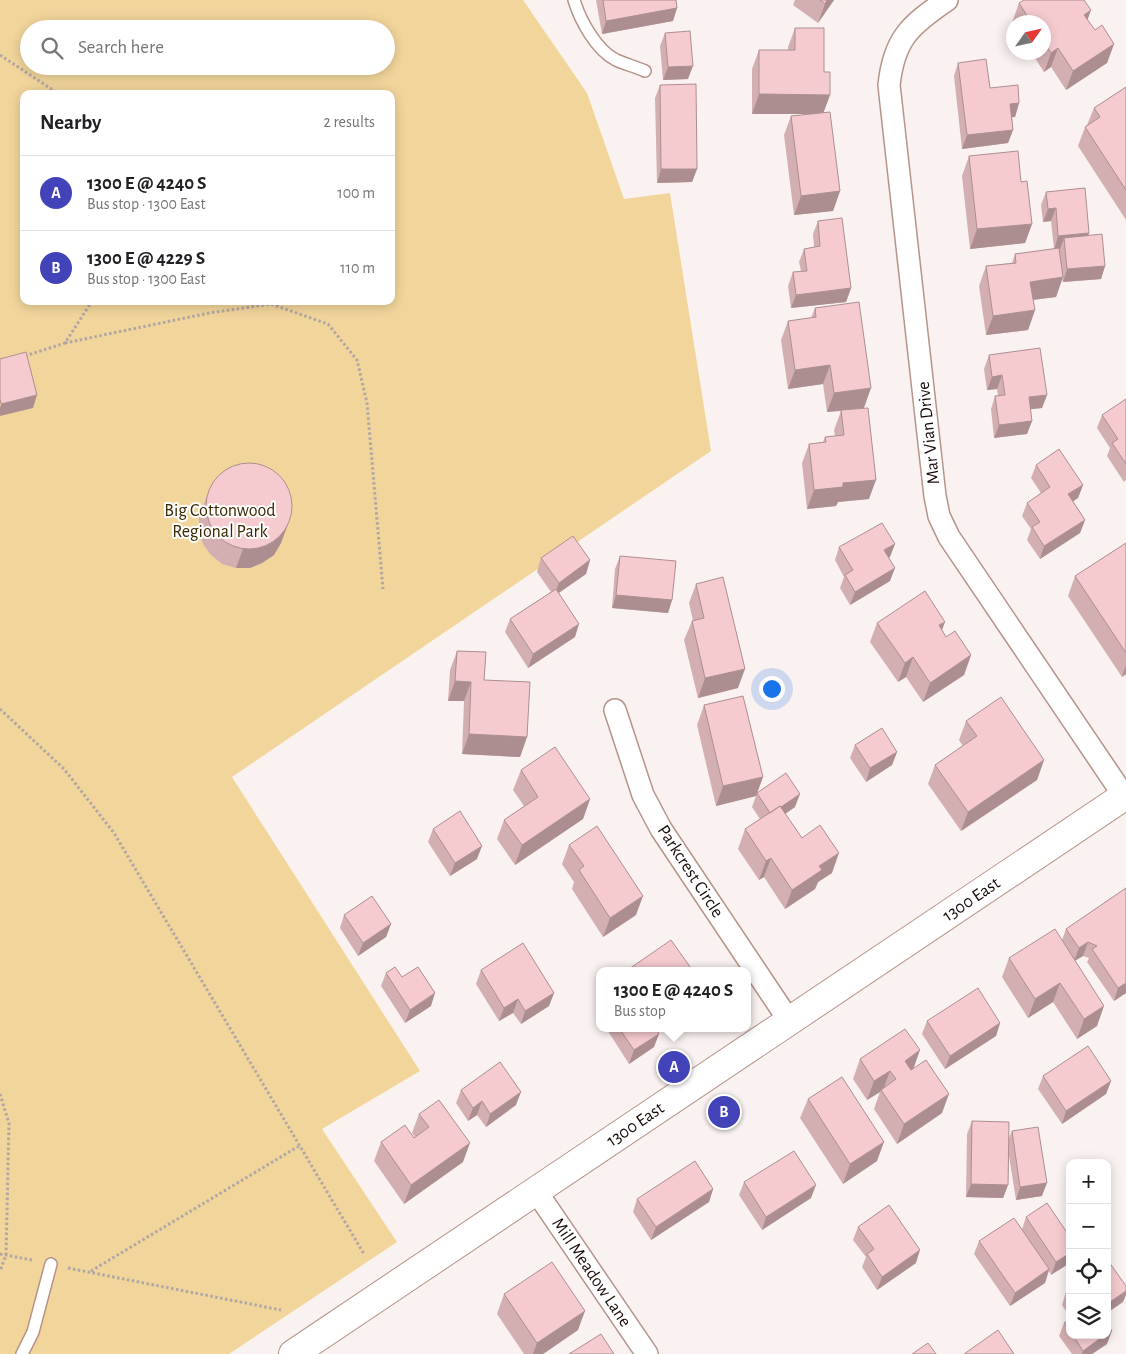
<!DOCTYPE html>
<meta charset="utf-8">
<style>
body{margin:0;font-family:"Alegreya Sans",sans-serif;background:#f2f2f2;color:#202124}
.controls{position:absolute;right:15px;bottom:15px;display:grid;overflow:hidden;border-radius:10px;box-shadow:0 2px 12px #0003}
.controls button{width:45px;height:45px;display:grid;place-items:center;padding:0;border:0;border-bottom:1px solid #e0e0e0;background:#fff;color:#202124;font:25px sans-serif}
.compass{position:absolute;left:1006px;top:15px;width:45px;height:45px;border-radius:50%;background:#fff;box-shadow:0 2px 12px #0003;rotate:56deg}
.you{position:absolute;left:771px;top:688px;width:18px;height:18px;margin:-12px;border:4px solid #fff;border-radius:50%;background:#1a73e8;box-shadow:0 0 0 8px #1a73e833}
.badge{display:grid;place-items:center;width:32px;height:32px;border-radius:50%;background:#4343b9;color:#fff;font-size:16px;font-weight:700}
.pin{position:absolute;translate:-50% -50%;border:2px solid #fff;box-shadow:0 1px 5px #0006}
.popup{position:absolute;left:596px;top:967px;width:155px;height:65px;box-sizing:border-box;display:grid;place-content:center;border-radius:10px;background:#fff;filter:drop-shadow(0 1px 4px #0005);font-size:16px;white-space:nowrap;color:#757577}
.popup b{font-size:19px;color:#202124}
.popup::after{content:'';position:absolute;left:50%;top:100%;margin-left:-10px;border:10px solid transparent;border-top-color:#fff}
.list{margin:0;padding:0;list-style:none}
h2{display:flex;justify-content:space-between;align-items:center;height:65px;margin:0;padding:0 20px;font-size:21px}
h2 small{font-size:16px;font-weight:400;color:#757577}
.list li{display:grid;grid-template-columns:32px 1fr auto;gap:15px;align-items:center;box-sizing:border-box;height:75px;padding:0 20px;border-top:1px solid #e0e0e0}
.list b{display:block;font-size:19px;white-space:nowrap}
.list p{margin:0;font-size:16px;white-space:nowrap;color:#757577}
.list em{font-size:16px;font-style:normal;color:#757577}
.icon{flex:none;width:28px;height:28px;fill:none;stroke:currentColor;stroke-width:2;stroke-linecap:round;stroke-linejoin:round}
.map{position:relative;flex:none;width:1126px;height:1354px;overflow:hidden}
.search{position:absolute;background:#fff;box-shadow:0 2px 12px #0003;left:20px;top:20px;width:375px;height:55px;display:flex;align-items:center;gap:12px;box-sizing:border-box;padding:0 18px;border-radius:28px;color:#757577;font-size:19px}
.panel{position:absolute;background:#fff;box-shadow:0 2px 12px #0003;left:20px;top:90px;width:375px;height:215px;border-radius:10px}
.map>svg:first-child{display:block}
</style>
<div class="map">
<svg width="1126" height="1354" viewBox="0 0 1126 1354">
<rect width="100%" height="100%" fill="#faf2f0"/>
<path fill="#f2d59b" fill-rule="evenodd" d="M0,0H523L587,93L624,199L670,193L711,451L232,777L420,1071L322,1129L397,1242L229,1354H0ZM29,29H386V66H29ZM24,94H391V301H24Z"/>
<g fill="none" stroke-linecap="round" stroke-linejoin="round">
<g stroke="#b59389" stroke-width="14">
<path id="lane" d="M574,0C580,20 596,50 616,60C625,64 636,67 645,71
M22,1354L33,1332L51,1264"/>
</g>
<g stroke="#b59389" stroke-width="24">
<path id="street" d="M947,0C910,25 894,39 889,85L935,496L939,516L949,537L1124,796
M615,710L643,795L661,829L790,1022
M536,1191L647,1354"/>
</g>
<g stroke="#b59389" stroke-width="30">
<path id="secondary" d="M293,1354L1126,795"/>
</g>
<path stroke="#b0a6a4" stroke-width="3" stroke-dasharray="2.5 2.5" stroke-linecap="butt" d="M0,55L59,94
M65,343L209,313L271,304L328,324L357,360L367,403L383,589
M25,356L65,343L92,301
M0,709L64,769L114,833L364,1254
M0,1094L9,1123L6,1255L0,1271
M0,1254L32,1260
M68,1268L281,1310
M91,1271L299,1146"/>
<use href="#lane" stroke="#fff" stroke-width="11"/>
<use href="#street" stroke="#fff" stroke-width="21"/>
<use href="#secondary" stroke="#fff" stroke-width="28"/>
</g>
<path fill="#d4afb2" d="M596,0H676L677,8L673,21L602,34Z
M795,0H834L818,23L793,5Z
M1019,3L1088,20L1095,30L1114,44L1107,63L1066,90L1051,67L1044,72L1031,52H1044V22H1014V26L1012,23Z
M795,28L824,72L830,95L823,113L840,191L833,211L794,215L784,135L791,116L811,114H752V69L759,50H788V47Z
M665,33L688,79L663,80L660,46Z
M958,63L990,88L1019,103L1015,117H1012L1013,130L1008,143L962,149L954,76Z
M660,85L697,169L692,182L657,183L655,98Z
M1126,87V220L1078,146L1085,127L1087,125L1094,108Z
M969,156L1021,182L1032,224L1025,243L970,249L962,176Z
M1046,192L1089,235L1105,266L1101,279L1063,282L1062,279L1056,297L1033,300L1035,310L1028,330L986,335L979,286L986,266L1012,263L1015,254L1054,249L1051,221L1043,222L1041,205Z
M818,221L851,288L846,302L791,308L788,286L793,272L801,271L799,262L804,249L814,247L813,234Z
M815,308L864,408L851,409L869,499L838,502L836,506L807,509L802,463L809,444L823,442L825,437L835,436L834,430L841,411L827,412L823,384L788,389L781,340L788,321L811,318Z
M989,355L1047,395L1042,408L1030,409L1032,421L1027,434L994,438L991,409L995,396H998L997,389L987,390L984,369Z
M1126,399V480L1124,482L1107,456L1110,448L1097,428L1102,415Z
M1036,465L1083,485L1078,498L1073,501L1085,520L1080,533L1040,559L1027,540L1031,529L1022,516L1027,503L1041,493L1031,478Z
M211,485L288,524L281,543L274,555L262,563L250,568H236L222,564L211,555L203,544L199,531V517Z
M1126,543V674L1122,677L1068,596L1075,576Z
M895,544L889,557L890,581L850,605L840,588L844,577L835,560L839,547Z
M620,556L672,600L668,613L612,608L615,569Z
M541,558L590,560L586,574L559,593L575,637L528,668L505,632L510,619L551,592L537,572Z
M696,584L738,688L698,698L684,640L692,621H693L689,603Z
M877,623L942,630L946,637L971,655L964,675L923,702L906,677L898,682L870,642Z
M457,651L527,737L520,757L462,754L464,701H448L450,670Z
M704,705L763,777L757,793L795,807L785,814L802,838L832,873L818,882L815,889L785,909L764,877L759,880L738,849L745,829L760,819L752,807L756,796L716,806L697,725Z
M966,721L1044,760L1037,780L961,831L928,784L935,765L963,746L959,740Z
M855,745L897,752L892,765L866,782L850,758Z
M521,770L590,799L583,819L515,865L497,839L504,820L524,806L513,790Z
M433,829L477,859L450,876L428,842Z
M569,845L636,915L603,937L572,889L574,882L562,864Z
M1126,888V993L1114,1001L1087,962L1089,958L1083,956L1075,961L1097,1026L1077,1039L1053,1002L1028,1018L1002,977L1009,958L1062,940L1066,929Z
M344,915L391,924L386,937L358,956L340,928Z
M481,970L554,993L549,1006L521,1024L513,1013L499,1021L476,984Z
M386,973L402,977L431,1006L405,1023L381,986Z
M927,1021L1000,1023L996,1036L945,1069L922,1034Z
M606,1028H655L654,1047L629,1064Z
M860,1059L913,1069L942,1113L897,1144L874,1109L880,1092L867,1100L853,1079Z
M1043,1076L1111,1081L1106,1094L1062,1124L1038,1089Z
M461,1090L516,1105L486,1127L477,1115L468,1121L456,1103Z
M808,1099L877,1161L843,1184L800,1118Z
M419,1114L463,1162L404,1204L374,1161L381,1142L414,1138L415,1137L412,1133Z
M972,1121L1009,1138L1012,1131L1042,1196L1016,1200L1009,1156L1008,1185L1003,1198L966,1197L967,1134Z
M744,1182L811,1198L762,1230L739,1195Z
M713,1189L709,1202L651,1240L633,1212L637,1199Z
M1026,1217L1070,1237L1051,1275L1049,1271L1045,1283L1010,1306L974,1254L979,1241L1022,1229Z
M858,1227L916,1263L877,1290L862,1267L866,1257L853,1240Z
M1070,1290V1317L1062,1305L1066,1292Z
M504,1294L578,1330L543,1354H524L497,1314Z
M1070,1319V1335H1107V1344L1092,1354H1072L1059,1336L1064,1323Z"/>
<path fill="#ac8e91" d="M827,0H834L818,23L825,4Z
M677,8L673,21L602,34L606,21Z
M1091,10L1084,30V15Z
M1114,44L1107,63L1066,90L1073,71Z
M1058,48L1051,67L1044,72L1051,53Z
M693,66L688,79L663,80L668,67Z
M759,94L830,95L823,114H752Z
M1019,103L1015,117L1005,118L1010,104Z
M1013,130L1008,143L962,149L967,135Z
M661,169H697L692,182L657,183Z
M840,191L833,211L794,215L801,196Z
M1056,208L1051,221L1043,222L1048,209Z
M1032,224L1025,243L970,249L977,229Z
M1089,233L1085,247L1064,238L1060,249L1054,250L1058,236Z
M1105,266L1101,279L1063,282L1067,269Z
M1063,277L1056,297L1023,301L1030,282Z
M851,288L846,302L791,308L796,295Z
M1035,310L1028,330L986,335L993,316Z
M830,365L823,384L788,389L795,370Z
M1002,375L997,389L987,390L992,377Z
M871,388L864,408L827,412L834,393Z
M37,395L33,408L0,416V408L1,404Z
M1047,395L1042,408L1024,410L1029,397Z
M1032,421L1027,434L994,438L999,425Z
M876,480L869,499L838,502L836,506L807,509L814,490L843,483Z
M1083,485L1078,498L1063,508L1068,494Z
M1085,520L1080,533L1040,559L1044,546Z
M288,524L281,543L274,555L262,563L250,568H236L243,549Z
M895,544L890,557L880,563L884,550Z
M590,560L586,574L554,596L559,583Z
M895,568L890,581L850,605L855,592Z
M616,595L672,600L668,613L612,608Z
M945,622L938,641L939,625Z
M579,624L575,637L528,668L533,654Z
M971,655L964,675L923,702L930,683Z
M913,657L906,677L898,682L905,663Z
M1126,665V674L1122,677Z
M745,669L738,688L698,698L705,678Z
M455,681L471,682L464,701H448Z
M469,734L527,737L520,757L462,754Z
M897,752L892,765L866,782L870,768Z
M1044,760L1037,780L961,831L968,812Z
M763,777L756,796L716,806L723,786Z
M800,794L795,807L766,827L770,814Z
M590,799L583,819L515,865L522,845Z
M482,846L477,859L450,876L455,863Z
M839,853L832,873L818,882L815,889L785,909L792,890L819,866Z
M771,858L764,877L759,880L766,861Z
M643,896L636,915L603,937L610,918Z
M391,924L386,937L358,956L363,943Z
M1088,942L1083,956L1074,961L1079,948Z
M1060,983L1053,1002L1028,1018L1035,999Z
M1126,983V993L1114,1001L1118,988Z
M435,993L431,1006L405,1023L410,1010Z
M554,993L549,1006L521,1024L525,1011Z
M518,999L513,1013L499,1021L504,1008Z
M1104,1006L1097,1026L1077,1039L1084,1019Z
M1000,1023L996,1036L945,1069L950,1056Z
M659,1034L654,1047L629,1064L634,1050Z
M920,1050L913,1070L897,1080L905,1061Z
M890,1071L883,1090H881L880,1092L867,1100L874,1081Z
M1111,1081L1106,1094L1062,1124L1066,1111Z
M521,1092L516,1105L486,1127L490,1114Z
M949,1094L942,1113L897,1144L904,1124Z
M482,1101L477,1115L468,1121L473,1108Z
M884,1142L877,1161L843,1184L850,1164Z
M470,1143L463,1162L404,1204L411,1185Z
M1047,1183L1042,1196L1016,1200L1020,1187Z
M971,1184L1008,1185L1003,1198L966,1197Z
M816,1185L811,1198L762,1230L766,1217Z
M713,1189L709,1202L651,1240L656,1227Z
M920,1250L916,1263L877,1290L882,1277Z
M1070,1253V1263L1051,1275L1056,1262Z
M1049,1269L1045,1283L1010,1306L1015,1293Z
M1126,1291V1295L1123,1302L1107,1313V1304Z
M585,1311L578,1330L543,1354H533L537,1343Z
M1112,1331L1107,1344L1092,1354H1082L1083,1351L1105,1335H1107V1334Z"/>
<path fill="#f6cbcf" stroke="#ac8e91" d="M603,0H676L677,8L606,21Z
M820,0H827L825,4Z
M1024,0H1084L1091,10L1084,15L1095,30L1102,25L1114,44L1073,71L1058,48L1051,53L1044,42V22H1031L1019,3Z
M795,28H824V72H830V95L759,94V50H795Z
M690,31L693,66L668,67L665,33Z
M986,59L990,88L1018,85L1019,103L1010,104L1013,130L967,135L958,63Z
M696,84L697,169H661L660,85Z
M1126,87V190L1085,127L1100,117L1094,108Z
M830,112L840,191L801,196L791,116Z
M1018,151L1021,182L1027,181L1032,224L977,229L969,156Z
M1085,188L1089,233L1058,236L1056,208L1048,209L1046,192Z
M842,218L851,288L796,295L793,272L807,271L804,249L820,246L818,221Z
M1102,234L1105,266L1067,269L1064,238Z
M1059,248L1063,277L1030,282L1035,310L993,316L986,266L1016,263L1015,254Z
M859,302L871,388L834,393L830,365L795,370L788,321L816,317L815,308Z
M1040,348L1047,395L1029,397L1032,421L999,425L995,396L1005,395L1002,375L992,377L989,355Z
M26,352L37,395L1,404L0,399V359Z
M1126,399V464L1112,443L1118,439L1102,415Z
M868,408L876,480L843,483V487L814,490L809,444L826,442L825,437L844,435L841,410Z
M1059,449L1083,485L1068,494L1085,520L1044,546L1032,527L1040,522L1027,503L1050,487L1036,465Z
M206 506a43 43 0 1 1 86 0a43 43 0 1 1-86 0Z
M882,523L895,544L884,550L895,568L855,592L845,575L853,570L839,547Z
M573,536L590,560L559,583L541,558Z
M1126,543V653L1075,576Z
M620,556L676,561L672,600L616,595Z
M723,577L745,669L705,678L692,621L704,618L696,584Z
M556,589L579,624L533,654L510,619Z
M925,591L945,622L939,625L946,637L955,631L971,655L930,683L913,657L905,663L877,623Z
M457,651L486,652L484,680L530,682L527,737L469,734L471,682L455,681Z
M743,696L763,777L723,786L704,705Z
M1001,697L1044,760L968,812L935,765L977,736L966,721Z
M882,728L897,752L870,768L855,745Z
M555,747L590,799L522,845L504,820L538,797L521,770Z
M786,773L800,794L781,807L780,806L770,813L757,793Z
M780,806L802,838L820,825L839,853L819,866L822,870L792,890L771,858L766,861L745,829Z
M460,811L482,846L455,863L433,829Z
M597,826L643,896L610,918L579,870L584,866L569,845Z
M1126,888V983L1118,988L1092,949L1097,946L1088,942L1079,948L1066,929Z
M372,896L391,924L363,943L344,915Z
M1055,929L1104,1006L1084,1019L1060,983L1035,999L1009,958Z
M671,940L693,971H630L629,969Z
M523,943L554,993L525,1011L518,999L504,1008L481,970Z
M395,967L402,977L418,967L435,993L410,1010L386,973Z
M978,988L1000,1023L950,1056L927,1021Z
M619,1028H655L659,1034L634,1050Z
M905,1029L920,1050L905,1061L911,1070L926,1060L949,1094L904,1124L881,1090L896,1079L890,1071L874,1081L860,1059Z
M1088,1046L1111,1081L1066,1111L1043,1076Z
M500,1062L521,1092L490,1114L482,1101L473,1108L461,1090Z
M842,1077L884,1142L850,1164L808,1099Z
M439,1100L470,1143L411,1185L381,1142L405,1125L414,1138L429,1127L419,1114Z
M972,1121L1009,1122L1008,1185L971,1184Z
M1038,1127L1047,1183L1020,1187L1012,1131Z
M794,1151L816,1185L766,1217L744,1182Z
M695,1161L713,1189L656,1227L637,1199Z
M1047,1203L1070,1237V1253L1056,1262L1026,1217Z
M889,1205L920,1250L882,1277L867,1254L874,1249L858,1227Z
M1014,1218L1049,1269L1015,1293L979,1241Z
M552,1262L585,1311L537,1343L504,1294Z
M1109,1262L1126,1286V1291L1107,1304V1264Z
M1070,1290V1297L1066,1292Z
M1070,1319V1331L1064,1323Z
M1107,1324L1112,1331L1107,1334Z
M998,1330L1014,1354H964Z
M601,1334L614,1354H569Z
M1073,1335H1105L1083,1351Z
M928,1343L936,1354H912Z"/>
<g text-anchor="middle" stroke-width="4" stroke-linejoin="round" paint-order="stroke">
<g font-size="18" fill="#170b08" stroke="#fff">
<text transform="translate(928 433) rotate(-96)" y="6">Mar Vian Drive</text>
<text transform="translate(691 871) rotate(57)" y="6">Parkcrest Circle</text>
<text transform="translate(971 899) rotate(-34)" y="6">1300 East</text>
<text transform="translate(635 1124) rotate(-34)" y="6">1300 East</text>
<text transform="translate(592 1272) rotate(56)" y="6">Mill Meadow Lane</text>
</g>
<g font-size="18" fill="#3a2900" stroke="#fff">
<text x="220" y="516">Big Cottonwood<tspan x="220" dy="21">Regional Park</tspan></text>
</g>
</g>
</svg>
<div class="controls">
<button>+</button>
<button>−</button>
<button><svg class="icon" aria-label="locate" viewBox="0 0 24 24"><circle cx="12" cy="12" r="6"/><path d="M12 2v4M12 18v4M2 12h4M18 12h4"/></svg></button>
<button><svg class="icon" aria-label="layers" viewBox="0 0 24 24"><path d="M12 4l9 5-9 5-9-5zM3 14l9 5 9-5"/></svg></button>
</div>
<svg class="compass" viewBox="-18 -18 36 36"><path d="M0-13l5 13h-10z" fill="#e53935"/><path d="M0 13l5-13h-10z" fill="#757577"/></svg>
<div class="you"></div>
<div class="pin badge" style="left:674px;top:1067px">A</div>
<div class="popup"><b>1300 E @ 4240 S</b>Bus stop</div>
<div class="pin badge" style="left:724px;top:1112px">B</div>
<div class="search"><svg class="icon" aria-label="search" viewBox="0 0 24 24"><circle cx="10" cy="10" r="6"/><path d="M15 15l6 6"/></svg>Search here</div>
<section class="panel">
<h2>Nearby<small>2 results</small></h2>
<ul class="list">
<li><span class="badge">A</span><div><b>1300 E @ 4240 S</b><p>Bus stop · 1300 East</p></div><em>100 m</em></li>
<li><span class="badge">B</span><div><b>1300 E @ 4229 S</b><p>Bus stop · 1300 East</p></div><em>110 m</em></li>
</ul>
</section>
</div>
